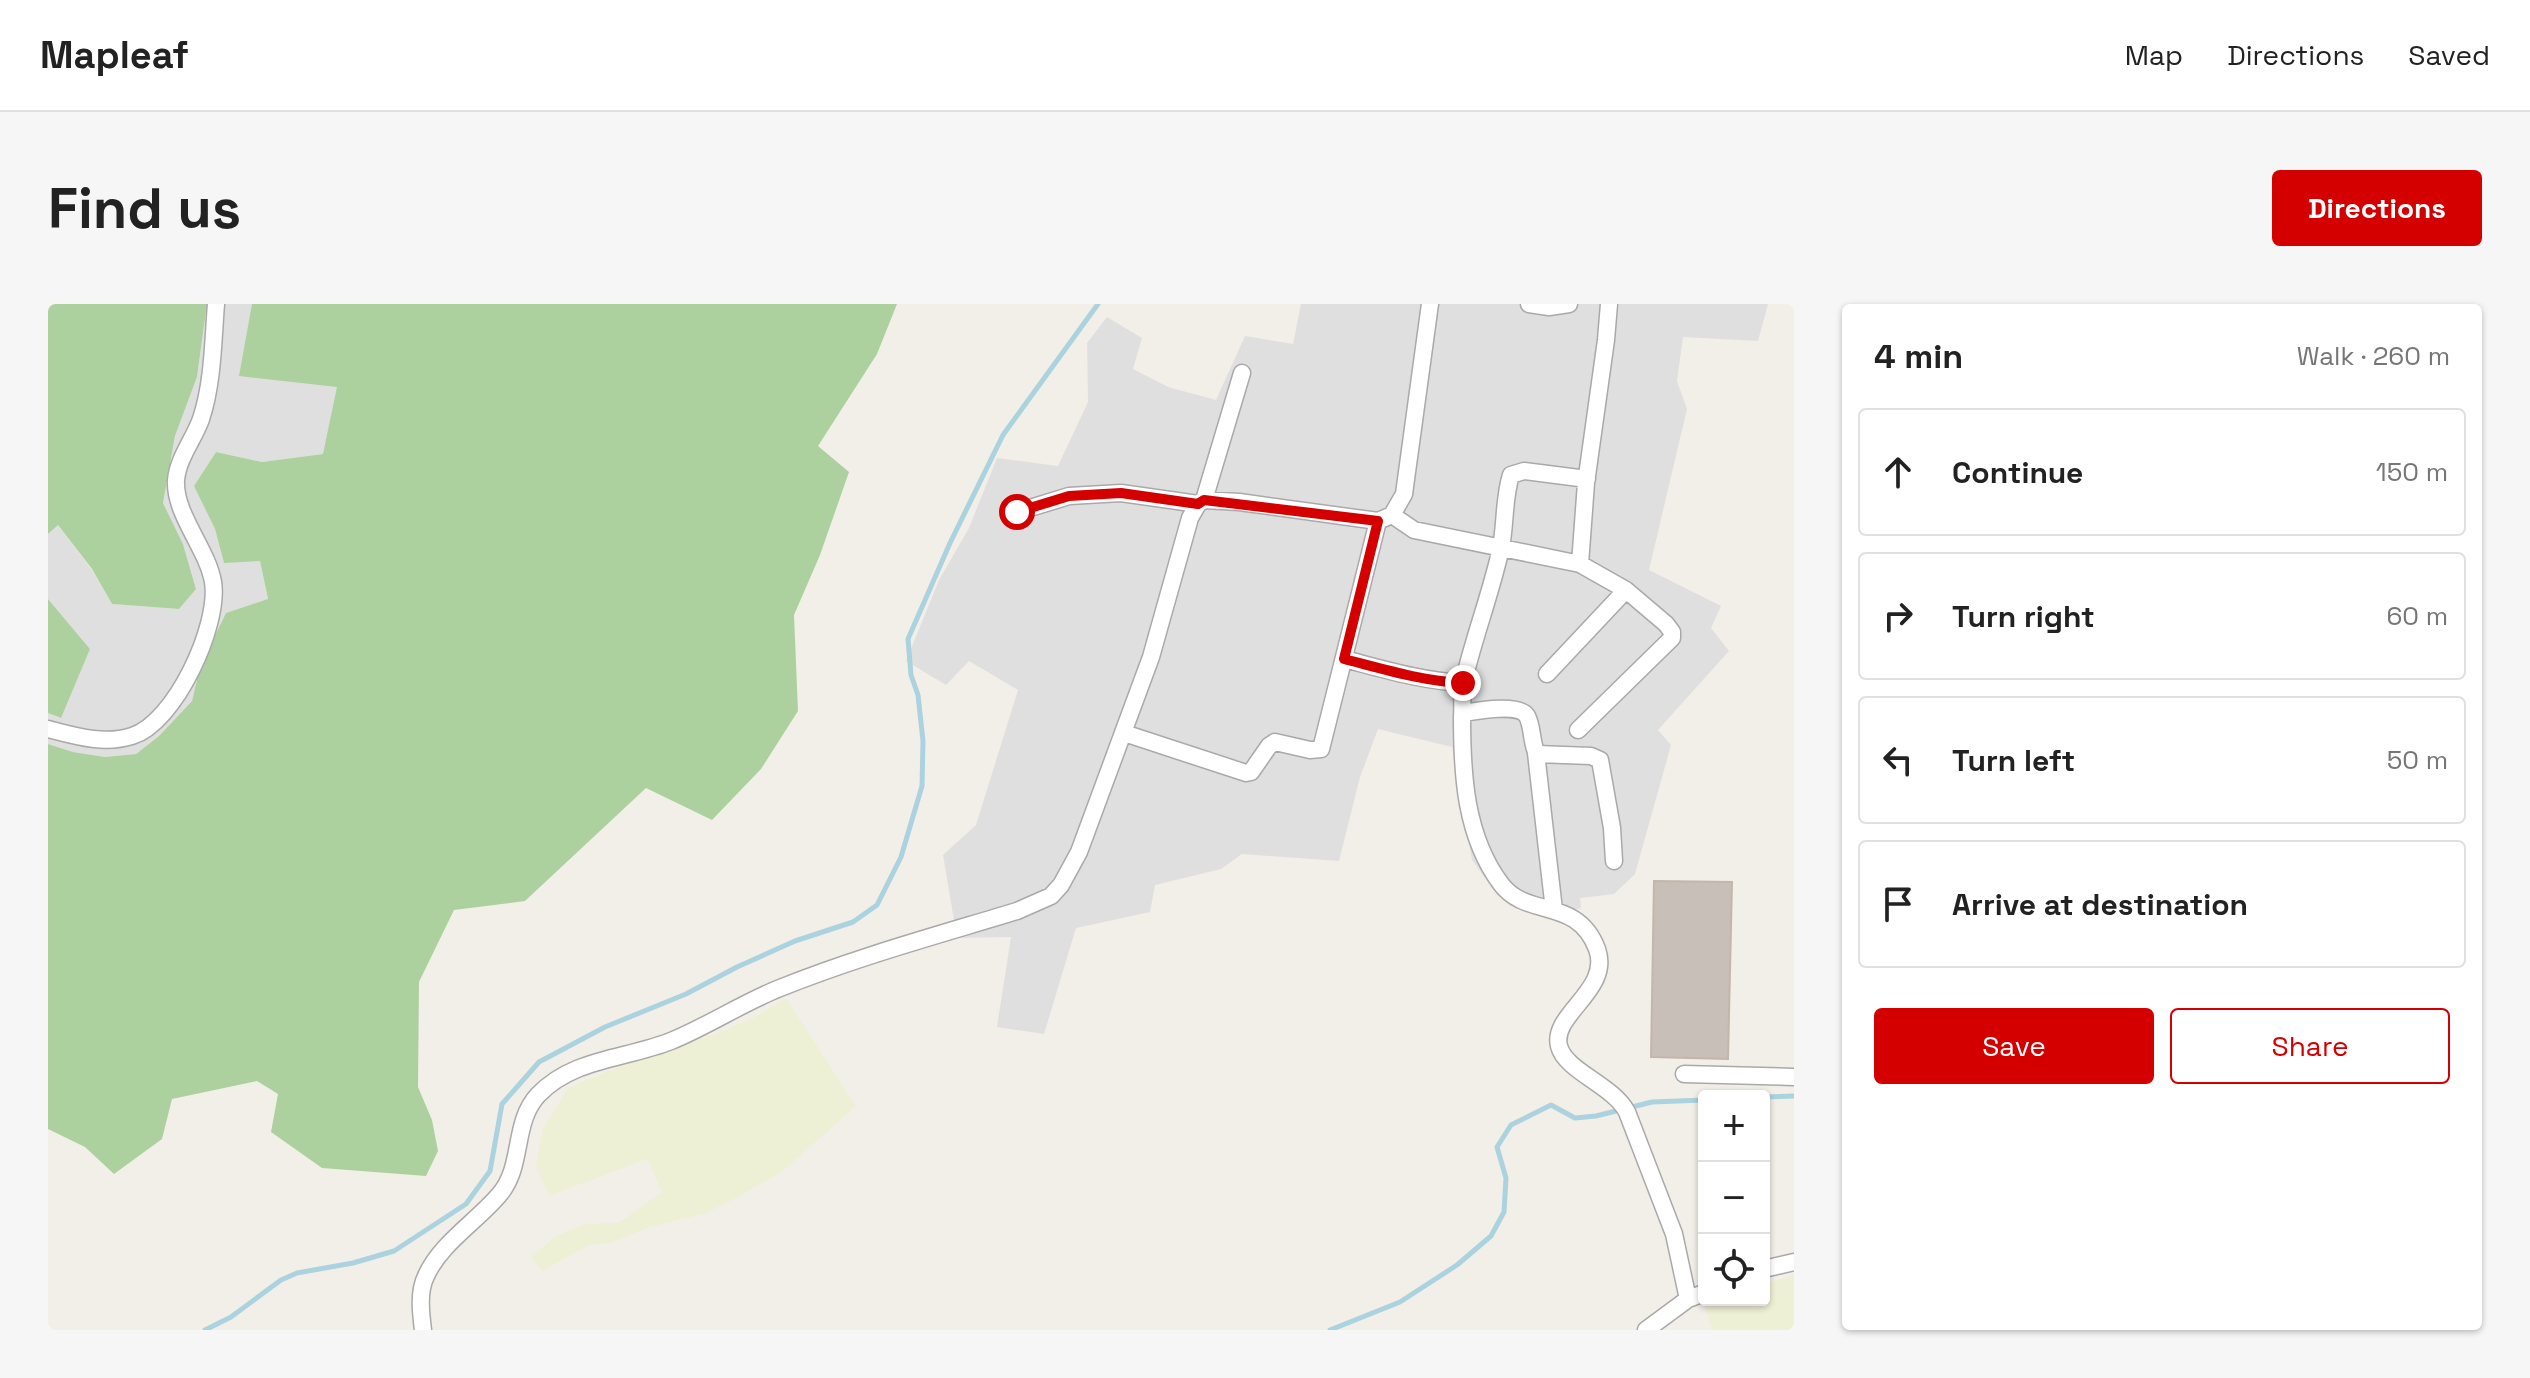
<!DOCTYPE html>
<meta charset="utf-8">
<style>
body{margin:0;font-family:"Space Grotesk",sans-serif;background:#f6f6f6;color:#222}
.controls{position:absolute;right:24px;bottom:24px;display:grid;overflow:hidden;border-radius:8px;box-shadow:0 2px 6px #0004}
.controls button{width:72px;height:72px;display:grid;place-items:center;padding:0;border:0;border-bottom:2px solid #e0e0e0;background:#fff;color:#222;font:40px sans-serif}
.stop{position:absolute;width:24px;height:24px;margin:-18px;border:6px solid #d40000;border-radius:50%;background:#fff}
.stop.end{background:#d40000;border-color:#fff;box-shadow:0 2px 8px #0008}
.list{margin:0;padding:0;list-style:none}
h2{display:flex;justify-content:space-between;align-items:center;height:104px;margin:0;padding:0 32px;font-size:34px}
h2 small{font-size:26px;font-weight:400;color:#767676}
.list li{display:grid;grid-template-columns:52px 1fr auto;gap:24px;align-items:center;box-sizing:border-box;height:128px;margin:0 16px 16px;padding:0 16px;border:2px solid #e0e0e0;border-radius:8px}
.list b{display:block;font-size:30px;white-space:nowrap}
.list em{font-size:26px;font-style:normal;color:#767676}
.actions{display:flex;gap:16px;padding:24px 32px}
.actions a{flex:1;padding:18px 0;border:2px solid #d40000;border-radius:8px;text-align:center;font-size:28px;color:#d40000}
.actions .main{background:#d40000;color:#fff}
.icon{flex:none;width:44px;height:44px;fill:none;stroke:currentColor;stroke-width:2;stroke-linecap:round;stroke-linejoin:round}
.map{position:relative;flex:none;width:1746px;height:1026px;overflow:hidden;border-radius:8px}
header{display:flex;align-items:center;gap:48px;box-sizing:border-box;height:112px;padding:0 40px;background:#fff;border-bottom:2px solid #e0e0e0}
header strong{font-size:38px}
nav{display:flex;gap:44px;margin-inline-start:auto;font-size:28px}
.intro{display:flex;align-items:center;justify-content:space-between;box-sizing:border-box;height:192px;padding:0 48px}
h1{margin:0;font-size:56px}
.button{padding:20px 36px;border-radius:8px;background:#d40000;color:#fff;font-size:28px;font-weight:700}
main{display:flex;gap:48px;padding:0 48px}
aside{flex:1;background:#fff;border-radius:8px;box-shadow:0 2px 6px #0004}
.map>svg:first-child{display:block}
</style>
<header>
<strong>Mapleaf</strong>
<nav><a>Map</a><a>Directions</a><a>Saved</a></nav>
</header>
<div class="intro"><h1>Find us</h1><a class="button">Directions</a></div>
<main>
<div class="map">
<svg width="1746" height="1026" viewBox="0 0 1746 1026">
<rect width="100%" height="100%" fill="#f2efe9"/>
<path fill="#e0dfdf" d="M159,0H204V9L290,83L276,150L214,158L168,148L147,182L167,225L176,258L212,257L220,296L152,363L144,397L111,432L88,450L57,453L25,448L0,440V409L12,414L42,345L0,295V230L9,220L44,266L64,300L131,305L148,284L135,240L115,199L127,132L149,73Z
M1253,0H1720L1710,37L1635,33L1629,77L1639,105L1601,266L1673,302L1663,324L1681,347L1610,426L1623,441L1587,570L1566,590L1532,594L1533,604L1493,613L1443,582L1424,556L1404,443L1330,425L1312,473L1291,557L1194,550L1173,565L1107,581L1102,608L1028,624L996,730L949,723L963,633L909,634L895,551L928,521L970,386L921,357L898,381L858,357L891,276L921,224L949,154L1010,162L1040,98L1039,39L1059,13L1094,34L1085,65L1120,83L1168,96L1197,32L1245,40Z"/>
<path fill="#eef0d5" d="M738,694L808,802L735,867L694,891L658,909L602,923L562,939L543,940L494,967L483,953L508,932L537,920L570,919L614,888L599,855L501,892L488,862L495,824L520,784L608,747L665,731L703,715Z
M1746,971V1020L1742,1026H1664L1656,999L1666,996H1716V980Z"/>
<path fill="#add19e" d="M0,0H159L149,73L127,132L115,199L135,240L148,285L131,305L64,300L44,265L10,221L0,230Z
M204,0H849L829,50L770,142L801,168L772,251L746,311L750,407L713,465L664,516L598,484L477,597L406,606L371,678L370,783L384,816L390,847L378,872L274,864L223,828L230,790L209,777L124,795L114,835L66,870L37,843L0,825V440L25,448L57,453L88,450L111,432L144,397L152,363L178,309L220,295L212,257L176,259L167,225L146,182L168,148L214,158L275,150L289,83L191,72Z
M0,295L42,345L13,414L0,409Z"/>
<g fill="none" stroke-linecap="round" stroke-linejoin="round">
<path stroke="#aad3df" stroke-width="5" d="M1716,793L1746,792
M157,1026L183,1013L233,976L249,969L305,959L346,947L418,900L442,867L454,800L491,758L557,723L638,690L689,663L747,637L805,618L829,601L853,553L874,482L875,437L870,391L863,371L860,335L902,239L955,131L1050,0
M1282,1026L1352,998L1409,961L1443,932L1456,908L1458,874L1449,843L1463,821L1503,801L1527,814L1548,812L1604,798L1656,796"/>
</g>
<path fill="#c7bfb8" stroke="#c4b6ab" stroke-width="2" d="M1606,577L1684,578L1680,755L1603,753Z"/>
<g fill="none" stroke-linecap="round" stroke-linejoin="round">
<g stroke="#a9a9a9" stroke-width="19">
<path id="minor" d="M1481,0L1501,3L1521,0
M1539,175L1476,167L1463,171C1455,196 1458,223 1452,248C1442,292 1426,333 1416,376C1413,388 1415,401 1414,413C1414,470 1417,532 1453,580C1479,615 1529,592 1549,645C1564,686 1503,710 1511,742C1517,767 1565,781 1579,808L1626,930L1640,995
M1156,196L1194,69
M969,208L1021,192L1073,189L1150,200
M1344,211L1366,226L1532,260L1578,286L1618,320L1624,328V334L1530,426
M1532,260L1538,179L1558,36L1561,0
M1296,355C1335,365 1374,377 1415,379
M1499,370L1578,286
M1415,409C1428,407 1471,399 1479,412C1485,423 1483,439 1489,450L1543,452L1552,456L1564,524L1566,557
M0,425C27,432 56,441 84,432C127,419 172,321 165,278C159,244 126,210 128,176C130,154 146,135 153,115C165,79 165,37 168,0
M1076,429L1198,469L1203,468L1221,442L1227,438L1262,446L1273,445L1330,217
M1488,449L1506,606
M1636,770L1746,773
M1716,965L1746,958
M375,1026C373,1010 370,988 378,972C392,940 428,918 451,891C476,863 464,819 490,791C525,754 578,755 623,737C660,722 694,699 732,684C809,653 890,631 969,607L1003,592L1013,581L1031,548L1103,353L1142,214L1150,200L1156,196L1191,198L1330,217L1344,211L1356,190L1382,0
M1598,1026L1640,995L1656,989"/>
</g>
<use href="#minor" stroke="#fff" stroke-width="16"/>
</g>
<g fill="none" stroke-linecap="round" stroke-linejoin="round">
<path stroke="#d40000" stroke-width="10" d="M969,208L1021,192L1073,189L1150,200L1156,196L1330,217L1296,355C1335,365 1374,377 1415,379"/>
</g>
</svg>
<div class="controls">
<button>+</button>
<button>−</button>
<button><svg class="icon" aria-label="locate" viewBox="0 0 24 24"><circle cx="12" cy="12" r="6"/><path d="M12 2v4M12 18v4M2 12h4M18 12h4"/></svg></button>
</div>
<div class="stop" style="left:969px;top:208px"></div>
<div class="stop end" style="left:1415px;top:379px"></div>
</div>
<aside>
<h2>4 min<small>Walk · 260 m</small></h2>
<ul class="list">
<li><svg class="icon" aria-label="ahead" viewBox="0 0 24 24"><path d="M12 20V5M6 11l6-6 6 6"/></svg><div><b>Continue</b></div><em>150 m</em></li>
<li><svg class="icon" aria-label="right" viewBox="0 0 24 24"><path d="M7 20v-9h11M14 6l5 5-5 5"/></svg><div><b>Turn right</b></div><em>60 m</em></li>
<li><svg class="icon" aria-label="left" viewBox="0 0 24 24"><path d="M17 20v-9H6M10 6l-5 5 5 5"/></svg><div><b>Turn left</b></div><em>50 m</em></li>
<li><svg class="icon" aria-label="arrive" viewBox="0 0 24 24"><path d="M6 21V4h12l-3 4 3 4H6"/></svg><div><b>Arrive at destination</b></div></li>
</ul>
<div class="actions"><a class="main">Save</a><a>Share</a></div>
</aside>
</main>
